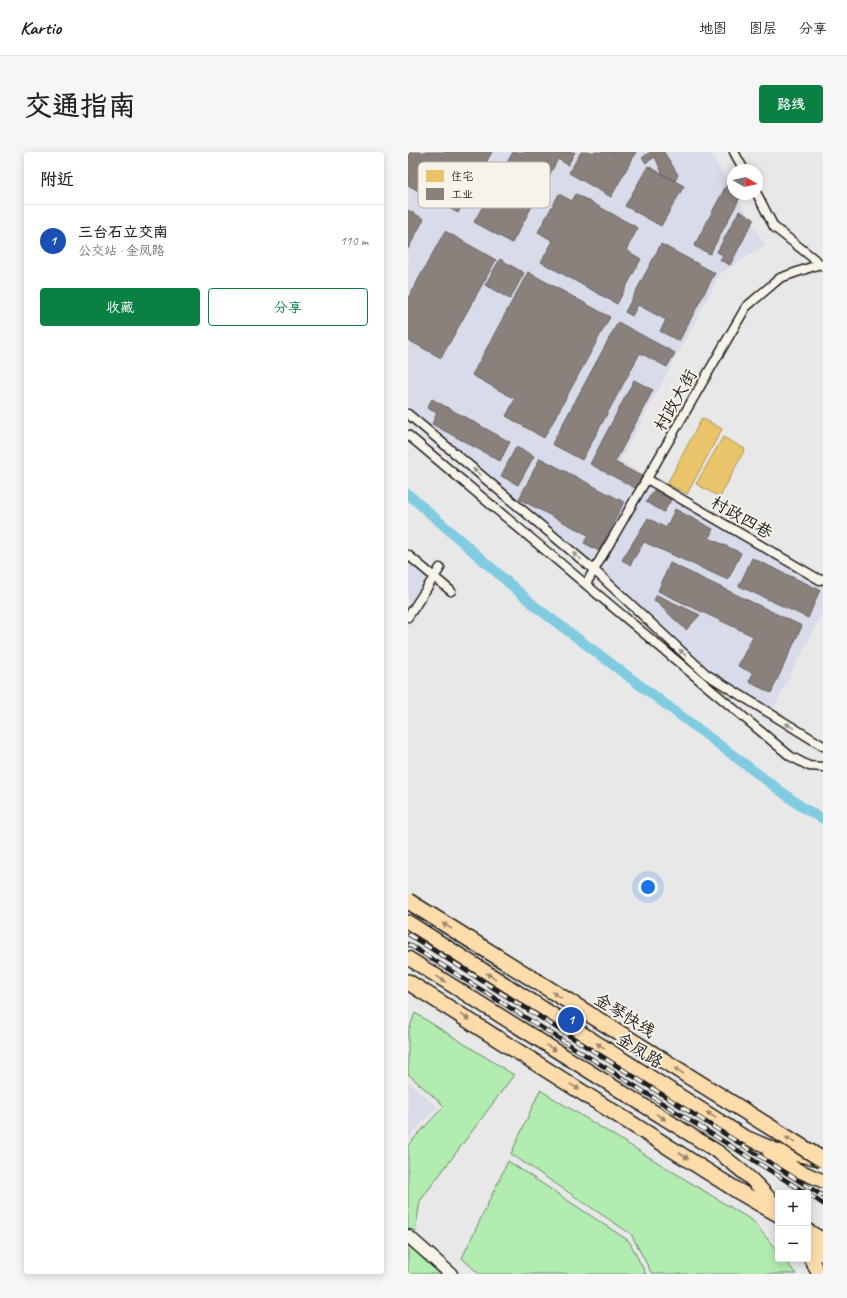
<!DOCTYPE html>
<html lang="zh">
<meta charset="utf-8">
<style>
body{margin:0;font-family:Caveat,"LXGW WenKai TC",sans-serif;background:#f6f6f6;color:#222}
.controls{position:absolute;right:12px;bottom:12px;display:grid;overflow:hidden;border-radius:4px;box-shadow:0 2px 10px #0003}
.controls button{width:36px;height:36px;display:grid;place-items:center;padding:0;border:0;border-bottom:1px solid #e0e0e0;background:#fff;color:#222;font:20px sans-serif}
.compass{position:absolute;left:319px;top:12px;width:36px;height:36px;border-radius:50%;background:#fff;box-shadow:0 2px 10px #0003;rotate:99deg}
.you{position:absolute;left:240px;top:735px;width:14px;height:14px;margin:-10px;border:3px solid #fff;border-radius:50%;background:#1a73e8;box-shadow:0 0 0 6px #1a73e833}
.badge{display:grid;place-items:center;width:26px;height:26px;border-radius:50%;background:#0b8043;color:#fff;font-size:13px;font-weight:700}
.pin{position:absolute;translate:-50% -50%;border:2px solid #fff;box-shadow:0 1px 4px #0006}
.list{margin:0;padding:0;list-style:none}
h2{display:flex;justify-content:space-between;align-items:center;height:52px;margin:0;padding:0 16px;font-size:17px}
h2 small{font-size:13px;font-weight:400;color:#767676}
.list li{display:grid;grid-template-columns:26px 1fr auto;gap:12px;align-items:center;box-sizing:border-box;height:72px;padding:0 16px;border-top:1px solid #e0e0e0}
.list b{display:block;font-size:15px;white-space:nowrap}
.list p{margin:0;font-size:13px;white-space:nowrap;color:#767676}
.list em{font-size:13px;font-style:normal;color:#767676}
.actions{display:flex;gap:8px;padding:12px 16px}
.actions a{flex:1;padding:9px 0;border:1px solid #0b8043;border-radius:4px;text-align:center;font-size:14px;color:#0b8043}
.actions .main{background:#0b8043;color:#fff}
.map{position:relative;flex:none;width:415px;height:1122px;overflow:hidden;border-radius:4px}
header{display:flex;align-items:center;gap:24px;box-sizing:border-box;height:56px;padding:0 20px;background:#fff;border-bottom:1px solid #e0e0e0}
header strong{font-size:19px}
nav{display:flex;gap:22px;margin-inline-start:auto;font-size:14px}
.intro{display:flex;align-items:center;justify-content:space-between;box-sizing:border-box;height:96px;padding:0 24px}
h1{margin:0;font-size:28px}
.button{padding:10px 18px;border-radius:4px;background:#0b8043;color:#fff;font-size:14px;font-weight:700}
main{display:flex;gap:24px;padding:0 24px}
aside{flex:1;background:#fff;border-radius:4px;box-shadow:0 2px 10px #0003}
.map>svg:first-child{display:block}
</style>
<header>
<strong>Kartio</strong>
<nav><a>地图</a><a>图层</a><a>分享</a></nav>
</header>
<div class="intro"><h1>交通指南</h1><a class="button">路线</a></div>
<main>
<aside>
<h2>附近<small></small></h2>
<ul class="list">
<li><span class="badge" style="background:#1a4fb4">1</span><div><b>三台石立交南</b><p>公交站 · 金凤路</p></div><em>110 m</em></li>
</ul>
<div class="actions"><a class="main">收藏</a><a>分享</a></div>
</aside>
<div class="map">
<svg width="415" height="1122" viewBox="0 0 415 1122">
<rect width="100%" height="100%" fill="#e8e8e9"/>
<filter id="ink" filterUnits="userSpaceOnUse"><feTurbulence type="fractalNoise" baseFrequency=".025" numOctaves="2"/><feDisplacementMap in="SourceGraphic" scale="8" xChannelSelector="R" yChannelSelector="G"/><feConvolveMatrix kernelMatrix="1 2 1 2 8 2 1 2 1" color-interpolation-filters="sRGB"/></filter>
<g filter="url(#ink)">
<path fill="#d7dbea" d="M0,0H302L325,39V42H327L357,93L313,121L212,309L415,425V459L359,569L0,270Z
M0,409L20,426L0,457Z
M0,930L29,955L0,986Z"/>
<path fill="#b2ecb1" stroke="#678466" d="M7,861L106,923L12,1049L7,1081H0V993L36,954L0,922V881Z
M132,938L345,1069L370,1100V1107H376L388,1122H244L223,1082L103,1002Z
M100,1009L221,1089L238,1122H71L54,1106Z
M0,1091L35,1122H0Z"/>
<path fill="#e9c46a" stroke="#ac9253" d="M294,266L314,277L279,342L259,332Z
M315,285L337,297L312,345L288,332Z"/>
<path fill="#8a817c" stroke="#69635f" d="M0,0H84L50,61L0,33Z
M105,0H167L160,13L150,7L104,91L66,70Z
M173,0H228L203,45L161,21Z
M242,0H256L270,23L267,29L255,23L247,5L238,11L234,6Z
M240,14L276,34L253,74L217,54Z
M319,32L325,36V42H334L302,102L286,94Z
M151,42L164,49L168,42L230,76L218,98L233,107L209,152L133,110L145,89L130,80Z
M0,58L16,67L0,97Z
M331,59L346,67L322,113L312,108L315,103L309,100Z
M37,79L88,108L33,206L0,188V146Z
M253,92L307,121L271,189L252,179L258,168L230,153L224,164L217,160Z
M92,107L116,121L102,147L77,133Z
M120,120L202,165L136,286L98,264L107,247L64,223Z
M210,170L267,201L259,215L232,201L174,308L144,292Z
M226,228L245,238L207,310L235,325L229,337L182,312Z
M24,247L102,290L92,309L24,272L29,261L19,256Z
M108,295L126,304L110,333L93,324Z
M132,306L216,350L191,399L176,391L180,383L111,347Z
M246,338L263,348L256,360L238,350Z
M267,357L305,377L301,386L333,401L320,428L236,390L222,413L214,408L240,366L258,376Z
M344,406L412,438L400,466L331,434Z
M262,411L394,474L363,541L341,530L345,521L330,514L345,484L250,439Z
M249,443L292,463L278,478L246,448Z"/>
<g fill="none" stroke-linecap="round" stroke-linejoin="round">
<path stroke="#80cbe0" stroke-width="10" d="M0,342L128,455L394,655L415,667"/>
<g stroke="#1c1c1c" stroke-width="11">
<path id="street" d="M326,0L336,18
M349,42L366,75L415,114
M0,262L186,418L298,522L415,594
M0,283L382,604L401,614L415,615
M239,327L412,428L415,427
M0,403L43,439
M178,432L338,155L372,126L412,112
M0,465L32,416"/>
</g>
<g stroke="#1c1c1c" stroke-width="15">
<path id="secondary" d="M0,1084L43,1122"/>
</g>
<g stroke="#1c1c1c" stroke-width="16">
<path id="primary" d="M0,770L335,984L370,999L412,1007
M0,806L310,1000C333,1018 353,1033 370,1058
M361,1000L387,1017L415,1029
M400,1094L415,1103
M400,1102L411,1122"/>
</g>
<g stroke="#1c1c1c" stroke-width="18">
<path id="highway" d="M0,830L330,1039L370,1062
M400,1080L415,1089"/>
</g>
<use href="#street" stroke="#f7f3e8" stroke-width="8"/>
<use href="#secondary" stroke="#f7f3e8" stroke-width="12"/>
<use href="#primary" stroke="#fddcac" stroke-width="13"/>
<use href="#highway" stroke="#fddcac" stroke-width="15"/>
<g stroke="#1c1c1c" stroke-width="4.5">
<path id="rail" d="M0,782L415,1044
M0,792L398,1041
M400,1042L415,1052"/>
</g>
<use href="#rail" stroke="#f7f3e8" stroke-width="3" stroke-dasharray="9" stroke-linecap="butt"/>
<g stroke="#1c1c1c" stroke-width="18" stroke-linecap="butt">
<path id="highway-bridge" d="M0,749L415,1008"/>
</g>
<use href="#highway-bridge" stroke="#fddcac" stroke-width="15"/>
</g>
<defs><path id="oneway-solid" d="M-6-.8H1V-3.2L6.5 0L1 3.2V.8H-6Z"/></defs>
<g fill="#94928c">
<use href="#oneway-solid" transform="translate(69 320) rotate(-140)"/>
<use href="#oneway-solid" transform="translate(169 404) rotate(-140)"/>
<use href="#oneway-solid" transform="translate(275 501) rotate(-137)"/>
<use href="#oneway-solid" transform="translate(382 574) rotate(-148)"/>
</g>
<g fill="#98866b">
<use href="#oneway-solid" transform="translate(39 774) rotate(-148)"/>
<use href="#oneway-solid" transform="translate(83 824) rotate(-147)"/>
<use href="#oneway-solid" transform="translate(33 827) rotate(32)"/>
<use href="#oneway-solid" transform="translate(149 843) rotate(-148)"/>
<use href="#oneway-solid" transform="translate(57 865) rotate(32)"/>
<use href="#oneway-solid" transform="translate(193 894) rotate(-148)"/>
<use href="#oneway-solid" transform="translate(143 896) rotate(32)"/>
<use href="#oneway-solid" transform="translate(271 919) rotate(-148)"/>
<use href="#oneway-solid" transform="translate(167 935) rotate(32)"/>
<use href="#oneway-solid" transform="translate(303 963) rotate(-148)"/>
<use href="#oneway-solid" transform="translate(253 965) rotate(32)"/>
<use href="#oneway-solid" transform="translate(382 988) rotate(-149)"/>
<use href="#oneway-solid" transform="translate(276 1004) rotate(33)"/>
</g>
</g>
<g text-anchor="middle" stroke-width="4" stroke-linejoin="round" paint-order="stroke">
<g font-size="17" fill="#1c1c1c" stroke="#f7f3e8">
<text transform="translate(267 248) rotate(-60)" y="6">村政大街</text>
<text transform="translate(334 365) rotate(30)" y="6">村政四巷</text>
<text transform="translate(217 863) rotate(32)" y="6">金琴快线</text>
<text transform="translate(232 898) rotate(32)" y="6">金凤路</text>
</g>
</g>
<rect x="10" y="10" width="132" height="46" rx="6" fill="#f7f3e8" stroke="#b5b2ab" stroke-width="1"/>
<rect x="18" y="18" width="18" height="12" fill="#e9c46a"/>
<rect x="18" y="36" width="18" height="12" fill="#8a817c"/>
<g font-size="11" fill="#1c1c1c">
<text x="43" y="28">住宅</text>
<text x="43" y="46">工业</text>
</g>
</svg>
<div class="controls">
<button>+</button>
<button>−</button>
</div>
<svg class="compass" viewBox="-18 -18 36 36"><path d="M0-13l5 13h-10z" fill="#e53935"/><path d="M0 13l5-13h-10z" fill="#767676"/></svg>
<div class="you"></div>
<div class="pin badge" style="left:163px;top:868px;background:#1a4fb4">1</div>
</div>
</main>
